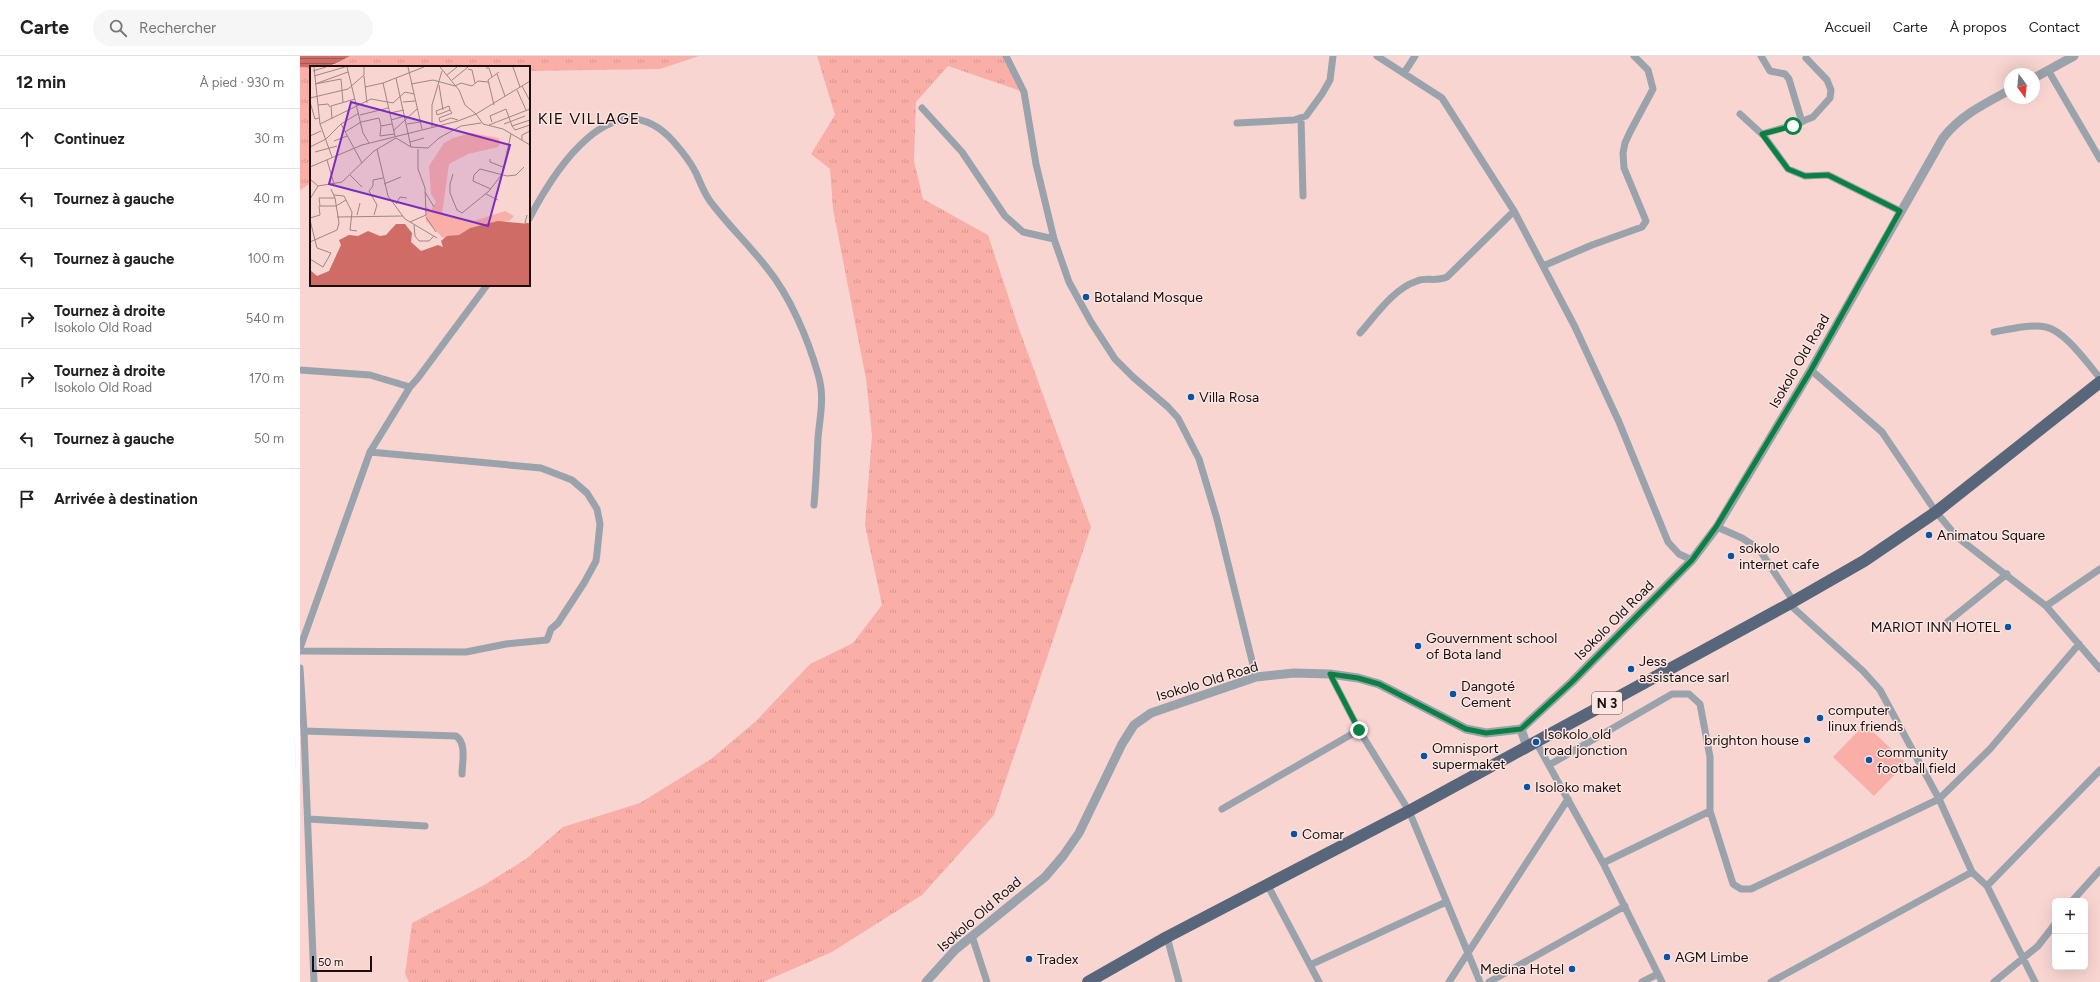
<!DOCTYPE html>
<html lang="fr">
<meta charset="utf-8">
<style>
body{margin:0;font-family:Figtree,sans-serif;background:#f6f6f6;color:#222}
.controls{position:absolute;right:12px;bottom:12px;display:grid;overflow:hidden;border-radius:6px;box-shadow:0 4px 16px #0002}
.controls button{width:36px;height:36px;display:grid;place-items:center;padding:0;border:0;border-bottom:1px solid #e0e0e0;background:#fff;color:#222;font:20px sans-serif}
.compass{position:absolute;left:1704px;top:12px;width:36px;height:36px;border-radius:50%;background:#fff;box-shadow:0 4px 16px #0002;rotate:165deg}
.scale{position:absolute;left:12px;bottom:10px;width:60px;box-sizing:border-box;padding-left:4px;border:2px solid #1a0f0e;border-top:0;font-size:11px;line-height:14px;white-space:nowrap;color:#1a0f0e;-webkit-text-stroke:3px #fbe6e3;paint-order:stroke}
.stop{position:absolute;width:12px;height:12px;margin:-9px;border:3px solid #0b8043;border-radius:50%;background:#fff}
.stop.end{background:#0b8043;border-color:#fff;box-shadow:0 1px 4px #0008}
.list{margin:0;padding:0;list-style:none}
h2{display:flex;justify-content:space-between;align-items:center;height:52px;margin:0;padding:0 16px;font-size:17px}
h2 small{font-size:13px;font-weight:400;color:#767676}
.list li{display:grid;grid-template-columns:26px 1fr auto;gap:12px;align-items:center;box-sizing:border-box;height:60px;padding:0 16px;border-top:1px solid #e0e0e0}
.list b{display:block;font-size:15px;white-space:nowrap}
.list p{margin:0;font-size:13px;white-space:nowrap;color:#767676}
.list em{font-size:13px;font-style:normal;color:#767676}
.icon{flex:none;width:22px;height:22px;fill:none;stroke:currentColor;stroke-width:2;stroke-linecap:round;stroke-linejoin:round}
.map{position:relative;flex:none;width:1800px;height:926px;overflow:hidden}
header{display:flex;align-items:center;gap:24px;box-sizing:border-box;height:56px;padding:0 20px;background:#fff;border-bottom:1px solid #e0e0e0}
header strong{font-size:19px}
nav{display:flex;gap:22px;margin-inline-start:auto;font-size:14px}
.search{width:280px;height:36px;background:#f6f6f6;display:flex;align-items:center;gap:10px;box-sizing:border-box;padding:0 14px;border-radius:22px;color:#767676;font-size:15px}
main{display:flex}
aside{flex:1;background:#fff}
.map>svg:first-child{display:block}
</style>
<header>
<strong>Carte</strong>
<div class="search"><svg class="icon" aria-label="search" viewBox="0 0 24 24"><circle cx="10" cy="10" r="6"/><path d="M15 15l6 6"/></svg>Rechercher</div>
<nav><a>Accueil</a><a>Carte</a><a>À propos</a><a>Contact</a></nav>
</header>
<main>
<aside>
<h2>12 min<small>À pied · 930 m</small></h2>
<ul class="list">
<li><svg class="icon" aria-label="ahead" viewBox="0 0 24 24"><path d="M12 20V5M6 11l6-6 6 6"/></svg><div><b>Continuez</b></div><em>30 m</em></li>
<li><svg class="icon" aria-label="left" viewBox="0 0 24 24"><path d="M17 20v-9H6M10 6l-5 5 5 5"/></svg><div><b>Tournez à gauche</b></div><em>40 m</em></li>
<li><svg class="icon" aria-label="left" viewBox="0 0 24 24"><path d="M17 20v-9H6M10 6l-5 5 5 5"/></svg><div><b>Tournez à gauche</b></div><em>100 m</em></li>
<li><svg class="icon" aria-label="right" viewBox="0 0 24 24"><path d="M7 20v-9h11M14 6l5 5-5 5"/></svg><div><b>Tournez à droite</b><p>Isokolo Old Road</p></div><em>540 m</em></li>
<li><svg class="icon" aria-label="right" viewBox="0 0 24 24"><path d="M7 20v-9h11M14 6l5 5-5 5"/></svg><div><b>Tournez à droite</b><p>Isokolo Old Road</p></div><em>170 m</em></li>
<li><svg class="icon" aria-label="left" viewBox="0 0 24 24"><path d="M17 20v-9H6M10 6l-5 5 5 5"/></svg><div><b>Tournez à gauche</b></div><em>50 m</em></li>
<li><svg class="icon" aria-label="arrive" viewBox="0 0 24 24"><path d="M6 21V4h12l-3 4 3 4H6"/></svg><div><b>Arrivée à destination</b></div></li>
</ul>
</aside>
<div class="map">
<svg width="1800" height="926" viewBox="0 0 1800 926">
<defs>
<pattern id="grass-tufts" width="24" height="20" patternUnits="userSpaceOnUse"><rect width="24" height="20" fill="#f9afa8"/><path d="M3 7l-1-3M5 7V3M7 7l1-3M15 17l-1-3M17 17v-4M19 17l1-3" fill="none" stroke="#d5958f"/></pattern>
<pattern id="water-rules" width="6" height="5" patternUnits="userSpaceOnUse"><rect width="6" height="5" fill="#cf6c66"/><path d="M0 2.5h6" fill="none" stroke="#a75752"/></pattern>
</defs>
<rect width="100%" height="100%" fill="#f8d5d1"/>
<path fill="url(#grass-tufts)" d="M50,0H399L360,13L229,15V11H31Z
M517,0H705L724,36L648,10L616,46L614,105L623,143L688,179L718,270L791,471L694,759L622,839L532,896L463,926H109L105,918L112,867L184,829L226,803L263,771L340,747L411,703L455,666L510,608L553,587L582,549L565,469L572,379L566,323L533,153L530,113L511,98L535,59Z
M0,11L11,12V127L0,134Z"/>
<path fill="#f9afa8" d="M1565,668L1606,707L1574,740L1533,701Z"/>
<path fill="url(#water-rules)" d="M0,0H50C29,12 22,13 0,11Z"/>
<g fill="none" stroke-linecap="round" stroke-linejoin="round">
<path stroke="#9aa2ac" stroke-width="7" d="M706,0L724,36L736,108L754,183L769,226L791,266L815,303L833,321L868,351L878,362L899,403L917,463L956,621
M1077,0L1142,42L1214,155L1275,271L1319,366L1368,486L1379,498L1392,504
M1461,0L1470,15L1485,18L1489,23L1502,66
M1748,14L1800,103
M1104,17L1115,0
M622,52L662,96L705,160L723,176L754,183
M1440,58L1464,80L1488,113L1505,120L1528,119L1600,155
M1001,62L1003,140
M937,67L994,64L1006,60L1022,38L1030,24L1033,0
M1462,78L1493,69L1513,61L1530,42L1531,34L1527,24L1506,2
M229,163C254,115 314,20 373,85C381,94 390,105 396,117C401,128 405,140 413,149C430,171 450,190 467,212C490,240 508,283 518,318C525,341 520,359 518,382C517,404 516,426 514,449
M1243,210L1292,189L1342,171L1346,165L1324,112L1323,97L1325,87L1330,76L1353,33L1348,14L1334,0
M1694,276C1710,273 1730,268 1746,271C1765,275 1788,308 1800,322
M1060,277C1076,259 1093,233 1117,225C1127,221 1135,226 1147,221L1214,155
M0,314L70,319L110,331
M1511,314L1582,376L1636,456L1657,481L1746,550L1800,613
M1417,471L1442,482L1459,493L1494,546
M1489,548L1563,615L1580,634L1639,743L1672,816L1687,830L1735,926
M1746,550L1800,513
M1640,572L1707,518
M0,592L70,396L110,331L118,322L187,229
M0,595L166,596L206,588L247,584L251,573L258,567L284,527L296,505L297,497L300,468L297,453L287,437L272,424L241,412L70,396
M0,612L4,675L14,926
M1030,618L1059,674L1109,755L1180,926
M4,675L156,680C167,687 162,708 162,718
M1236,686L1303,807L1362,926
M1249,709L1372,638H1389L1400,648L1410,701V755L1303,807
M922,753L1059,674
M1410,755L1433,828L1441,833H1451L1639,743L1690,693L1779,588
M8,763L125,770
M968,830L1019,926
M1687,830L1800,714
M1772,845L1800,814
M672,880L687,926
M867,881L879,926
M1010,909L1146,846
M1149,926L1268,743
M1189,926L1325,850
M1342,926L1358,918
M1471,926L1672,816
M1694,926L1738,890L1755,868"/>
<path stroke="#9aa2ac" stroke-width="9" d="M1734,22L1774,0
M1221,673L1227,691
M626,926L655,894L745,821L763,800L779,777L822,688L834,669L851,657L956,621L994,617L1030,618L1058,622L1079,628L1166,673L1186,677L1221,673L1272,626L1392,504L1417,471L1511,314L1643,82C1661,59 1684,48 1710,34"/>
<path stroke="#57667a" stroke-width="12" d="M788,926L867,881L1109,755L1489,548L1564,505L1636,456L1800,326"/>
</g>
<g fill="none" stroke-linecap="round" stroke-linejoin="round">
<path stroke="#0b8043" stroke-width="5" d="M1059,674L1030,618L1058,622L1079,628L1166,673L1186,677L1221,673L1272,626L1392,504L1416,471L1511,314L1600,155L1528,119L1505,120L1488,113L1462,78L1493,70"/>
</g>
<g fill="#0854a3" stroke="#fbe6e3" stroke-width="1.5">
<circle cx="786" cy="241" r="4"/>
<circle cx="891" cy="341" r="4"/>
<circle cx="1629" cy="479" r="4"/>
<circle cx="1431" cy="500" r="4"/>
<circle cx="1708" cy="571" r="4"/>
<circle cx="1118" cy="590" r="4"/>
<circle cx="1331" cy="613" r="4"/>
<circle cx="1153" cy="638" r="4"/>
<circle cx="1520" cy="662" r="4"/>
<circle cx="1507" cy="684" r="4"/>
<circle cx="1236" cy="686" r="4"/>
<circle cx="1124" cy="700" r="4"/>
<circle cx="1569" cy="704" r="4"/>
<circle cx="1227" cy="731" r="4"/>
<circle cx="994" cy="778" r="4"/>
<circle cx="1367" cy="901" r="4"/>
<circle cx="729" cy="903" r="4"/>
<circle cx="1272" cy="913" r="4"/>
</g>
<g text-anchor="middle" stroke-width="3" stroke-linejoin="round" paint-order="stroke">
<rect fill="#fbe6e3" stroke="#5e504e" stroke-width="1" x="1292" y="636" width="30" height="22" rx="3"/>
<g font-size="13" font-weight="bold" fill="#1a0f0e">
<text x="1307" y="652">N 3</text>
</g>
<g font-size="14" fill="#1a0f0e" stroke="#fbe6e3" text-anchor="start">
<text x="794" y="246">Botaland Mosque</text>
<text x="899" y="346">Villa Rosa</text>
<text x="1637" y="484">Animatou Square</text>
<text x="1439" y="497">sokolo<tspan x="1439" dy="16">internet cafe</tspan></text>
<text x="1700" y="576" text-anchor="end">MARIOT INN HOTEL</text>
<text x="1126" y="587">Gouvernment school<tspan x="1126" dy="16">of Bota land</tspan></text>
<text x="1339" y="610">Jess<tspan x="1339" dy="16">assistance sarl</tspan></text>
<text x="1161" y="635">Dangoté<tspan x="1161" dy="16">Cement</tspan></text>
<text x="1528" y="659">computer<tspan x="1528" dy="16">linux friends</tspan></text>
<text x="1244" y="683">Isokolo old<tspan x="1244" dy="16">road jonction</tspan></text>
<text x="1499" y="689" text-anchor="end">brighton house</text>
<text x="1132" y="697">Omnisport<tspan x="1132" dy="16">supermaket</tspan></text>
<text x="1577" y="701">community<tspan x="1577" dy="16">football field</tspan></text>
<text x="1235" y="736">Isoloko maket</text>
<text x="1002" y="783">Comar</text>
<text x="1375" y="906">AGM Limbe</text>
<text x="737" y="908">Tradex</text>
<text x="1264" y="918" text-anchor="end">Medina Hotel</text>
</g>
<g font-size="14" fill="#1a0f0e" stroke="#fbe6e3">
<text transform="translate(1499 305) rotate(-60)" y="5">Isokolo Old Road</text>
<text transform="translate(1314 564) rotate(-45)" y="5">Isokolo Old Road</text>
<text transform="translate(907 625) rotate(-17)" y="5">Isokolo Old Road</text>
<text transform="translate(679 858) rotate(-41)" y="5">Isokolo Old Road</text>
</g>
<g font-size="16" letter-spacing="1" fill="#1a0f0e" stroke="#fbe6e3">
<text x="289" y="68">KIE VILLAGE</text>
</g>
</g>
<g transform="translate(10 10)">
<rect width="220" height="220" fill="#f8d5d1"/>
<path d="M161,67L189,72L190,77L188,81L158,88L139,98L132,148L164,155L195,145L204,150L199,155L160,162L149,169L133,172L116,155L115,140L121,144L126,136L121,128L119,100L134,77L143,72Z" fill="#f9afa8"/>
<path d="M188,155L220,158V219H0V204L7,210L19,205L31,179L29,174L39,169L48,170L58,165L70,170L76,169L86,158H95L102,167L101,176L111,185L128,179L133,181L131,175L137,170L149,169L160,162Z" fill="#cf6c66"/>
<path fill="none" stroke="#9f8683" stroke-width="1" d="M4,1L10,58L22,91M37,1L53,67L59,77M98,1L112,63M130,1L149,24L155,39L166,48L220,15M203,1L210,21M176,2H179L182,11M158,3L162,4L165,17M3,5L16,1M187,8L195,30M137,9L147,1M4,10L35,1M54,10L57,37M86,12L101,81M142,14L158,1M73,17L85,70M5,18L31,13L33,36M5,18L38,6M101,18L123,14L145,20M129,19L133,44M145,20L151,17L162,20L168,15L178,16M212,20L220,35M55,21L73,17L114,1M207,24L216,44M0,32L38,23L54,9V1M0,36L5,53L9,52M93,36L105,35M8,39L18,38L20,41M184,39L178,14L189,6M140,44L139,40L126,45L127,49L140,44L142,47L129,52L130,56L141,52L148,54M49,47L31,58L52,97M80,47L94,44M166,48L173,58L193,63L220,79M50,49L78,42M22,53L21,40L45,33M81,54L95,50M220,54L202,60L205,64L220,59M182,56L180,50L196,43L202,60M10,58L61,33L83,37L95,26L104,28M82,58L71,60L70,70L84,68M97,58L110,56M194,58L215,50M179,59L220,43M122,61V39L132,5M83,65L107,43M35,66L51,56L69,52L71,60M0,70L11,65M212,74V69L220,65M24,75L37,70M100,76L114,72M0,81L16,73L31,58M67,83L78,130L95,153L127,172M5,86L27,80M180,93V96L193,101M17,94L24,118M0,101L52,79L148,55L166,48M143,108L140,118V127L147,144L152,147L179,125L192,108L201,68M40,109L52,121M0,113L8,120L32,116L64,85L86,72L101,81L118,82L129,72L151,60L171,57M74,118L91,111M181,123L163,115L164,109L170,103L197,110L206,109L214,101M115,126L124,141M176,128L188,134M24,129L34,130L42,146L40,164L47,165M0,133L8,120M86,138L90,131L97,132M10,140L9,132H25M47,149L50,137M64,149L67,139L59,125L63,120V114L73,112M217,149L215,157L220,158M27,151L93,150M116,151L126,166M0,152L10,149L9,140H26L36,134M0,154L7,182L21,187L13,201L0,193M100,156L116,149L115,122L108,103V83M104,159L105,170L109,175H119L124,170M0,176L27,164L29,157L25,132L21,123"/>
<path fill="#7b2cbf" fill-opacity="0.15" stroke="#7b2cbf" stroke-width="2" d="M41,36L200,79L178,160L19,118Z"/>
<rect width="220" height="220" fill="none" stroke="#1a0f0e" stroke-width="2"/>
</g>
</svg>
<div class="controls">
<button>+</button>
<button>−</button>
</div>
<svg class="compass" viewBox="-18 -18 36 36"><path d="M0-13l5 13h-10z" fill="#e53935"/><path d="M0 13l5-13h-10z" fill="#767676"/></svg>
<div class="scale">50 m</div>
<div class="stop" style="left:1493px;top:70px"></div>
<div class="stop end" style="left:1059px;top:674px"></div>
</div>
</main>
